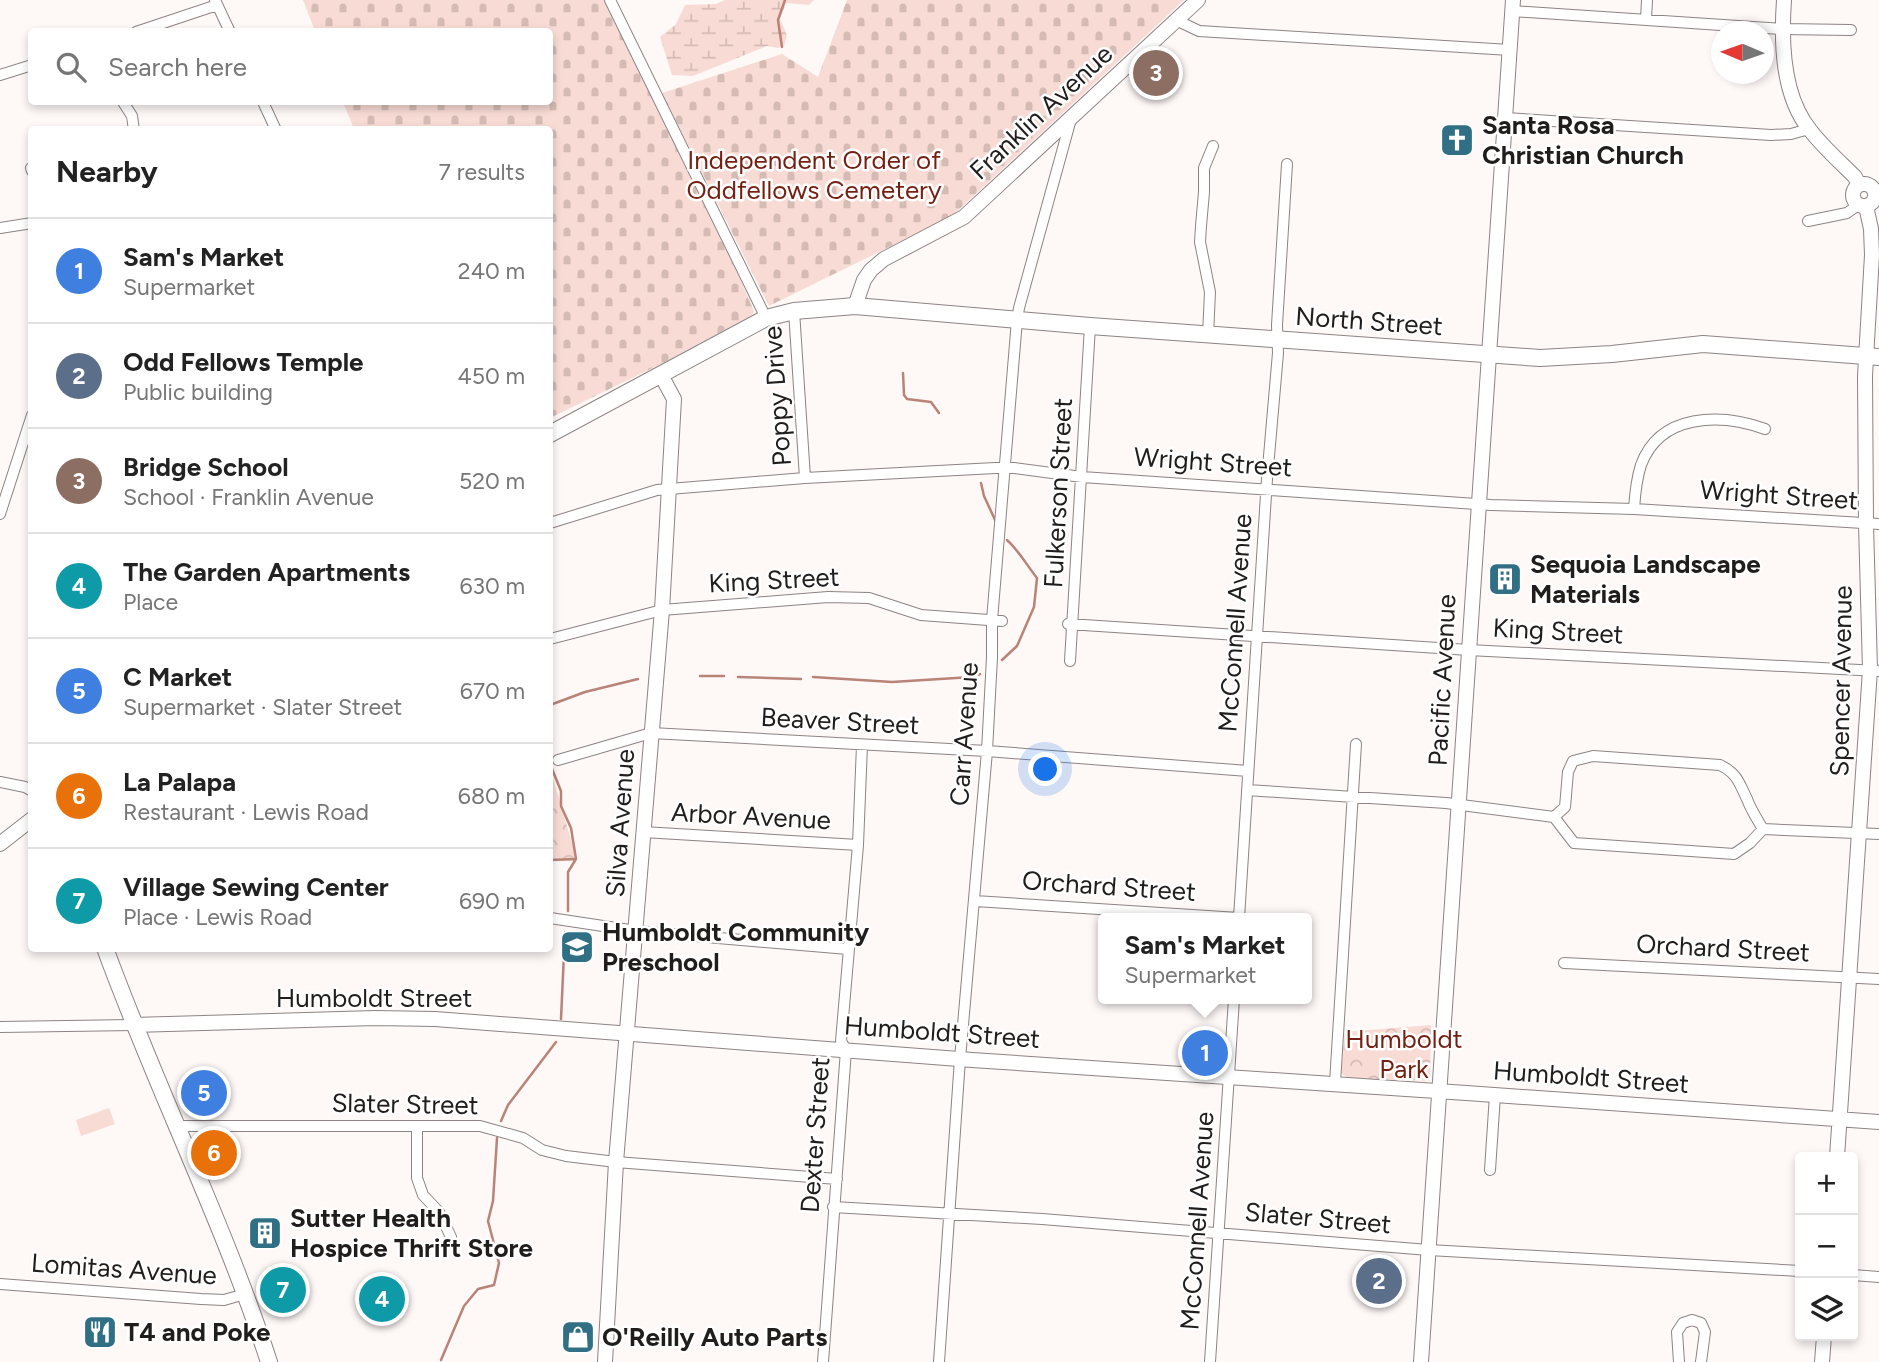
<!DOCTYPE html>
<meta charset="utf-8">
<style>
body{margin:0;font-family:Figtree,sans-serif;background:#f2f2f2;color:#222}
.controls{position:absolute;right:21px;bottom:21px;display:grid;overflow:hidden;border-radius:7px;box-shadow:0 4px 10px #0003}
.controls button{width:63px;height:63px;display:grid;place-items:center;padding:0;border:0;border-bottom:2px solid #e0e0e0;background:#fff;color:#222;font:35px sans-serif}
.compass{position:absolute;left:1711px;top:21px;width:63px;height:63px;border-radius:50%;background:#fff;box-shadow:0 4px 10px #0003;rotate:272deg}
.you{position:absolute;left:1046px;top:770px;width:24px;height:24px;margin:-18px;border:5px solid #fff;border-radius:50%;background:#1a73e8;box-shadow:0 0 0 10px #1a73e833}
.badge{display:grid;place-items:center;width:46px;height:46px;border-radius:50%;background:#0b8043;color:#fff;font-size:23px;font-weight:700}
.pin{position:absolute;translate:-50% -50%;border:4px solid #fff;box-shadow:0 2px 7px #0006}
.popup{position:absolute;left:1098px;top:913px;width:214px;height:91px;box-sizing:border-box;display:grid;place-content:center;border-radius:7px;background:#fff;filter:drop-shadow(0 2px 5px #0005);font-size:23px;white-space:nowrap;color:#767676}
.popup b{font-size:26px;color:#222}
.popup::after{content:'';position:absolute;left:50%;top:100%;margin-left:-14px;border:14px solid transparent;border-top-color:#fff}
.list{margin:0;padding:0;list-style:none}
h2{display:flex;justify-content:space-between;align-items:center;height:91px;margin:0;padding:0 28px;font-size:30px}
h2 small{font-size:23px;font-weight:400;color:#767676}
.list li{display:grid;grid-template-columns:46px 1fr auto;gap:21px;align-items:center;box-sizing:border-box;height:105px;padding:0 28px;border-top:2px solid #e0e0e0}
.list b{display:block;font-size:26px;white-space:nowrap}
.list p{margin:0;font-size:23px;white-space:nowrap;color:#767676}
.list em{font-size:23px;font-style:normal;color:#767676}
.icon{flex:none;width:38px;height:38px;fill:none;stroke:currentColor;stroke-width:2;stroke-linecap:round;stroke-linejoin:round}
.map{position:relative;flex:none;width:1879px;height:1362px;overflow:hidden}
.search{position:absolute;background:#fff;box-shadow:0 4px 10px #0003;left:28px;top:28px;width:525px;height:77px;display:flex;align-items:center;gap:18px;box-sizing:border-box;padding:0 24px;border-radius:7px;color:#767676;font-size:26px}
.panel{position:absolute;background:#fff;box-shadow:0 4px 10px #0003;left:28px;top:126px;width:525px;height:826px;border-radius:7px}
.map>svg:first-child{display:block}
</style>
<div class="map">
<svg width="1879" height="1362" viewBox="0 0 1879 1362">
<defs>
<pattern id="forest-crowns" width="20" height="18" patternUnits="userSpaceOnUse" patternTransform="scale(1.75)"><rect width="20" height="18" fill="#f8dbd4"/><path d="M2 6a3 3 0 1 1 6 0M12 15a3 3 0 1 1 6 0" fill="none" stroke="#d4bcb5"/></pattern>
<pattern id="wetland-marsh" width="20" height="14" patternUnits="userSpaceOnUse" patternTransform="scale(1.75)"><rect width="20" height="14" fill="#f8dbd4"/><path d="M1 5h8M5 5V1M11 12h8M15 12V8" fill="none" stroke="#d4bcb5"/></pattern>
<pattern id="cemetery-stones" width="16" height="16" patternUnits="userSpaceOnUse" patternTransform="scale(1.75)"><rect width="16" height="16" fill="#f8dbd4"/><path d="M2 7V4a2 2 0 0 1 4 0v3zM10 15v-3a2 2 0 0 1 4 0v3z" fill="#d4bcb5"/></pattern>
</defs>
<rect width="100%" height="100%" fill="#fef8f7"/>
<path fill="url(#forest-crowns)" d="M550,768L577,860L550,861Z
M1431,1025L1430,1081L1348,1078L1341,1073L1345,1032Z"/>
<path fill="url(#wetland-marsh)" d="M725,0H814L809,5L786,3L780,19L787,35L784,46L778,48L767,46L693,76L672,75L660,37L676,24L685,5L716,4Z"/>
<path fill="url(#cemetery-stones)" d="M303,0H604L735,268L754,311L752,315L665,362L550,418V130L354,129L343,102H550V32L315,31Z
M847,0H1184L952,216L769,306L662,93L782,54L818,77Z"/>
<path fill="#f8dbd4" d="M109,1108L115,1124L81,1136L76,1120Z"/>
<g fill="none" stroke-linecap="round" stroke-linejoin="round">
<path stroke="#b98378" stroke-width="2.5" d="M782,47L778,20L785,0
M903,373L904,395L907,399L931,402L939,413
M981,483L984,496L996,522
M1002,660L1017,646L1034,607L1037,578C1026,564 1020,552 1007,540
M700,676H724
M738,677L801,679
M813,677L892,682L972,677L980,674
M550,705L585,692L638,679
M550,764L561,791V806L571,828L576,859L568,872V911
M550,860L576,859
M561,1019L565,932
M501,1121L508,1105L556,1042
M441,1360L464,1306L478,1289L494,1285L499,1263L488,1221L493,1201L497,1138"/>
<g stroke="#8c8482" stroke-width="12">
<path id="minor" d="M215,0L230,32
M610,0L766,318
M1512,11L1782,29L1851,30
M1646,19L1647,0
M1176,20L1199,31L1510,50
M136,32L217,5
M0,75L32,65
M123,102L132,116L134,130
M263,102L276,130
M1505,118L1771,135L1791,134L1809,129
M31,168L32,171
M1875,192H1879
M1808,221L1847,213L1858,205
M0,228L32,223
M794,311L805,478
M1208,335L1210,292L1200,242L1201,226L1204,192V168L1213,146
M1634,509C1635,494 1636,480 1641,465C1660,413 1721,413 1765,429
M0,514L32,415
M550,523L657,490L805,478L995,468H1014L1082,477L1491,505L1634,509L1879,524
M1068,624L1469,650L1879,671
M550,639L662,610L828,597L869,598L921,615L1002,621
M1070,661L1090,326
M558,760L651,733L987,751L1248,771
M0,782L25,787L32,791
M1247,790L1446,803L1554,817L1574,843L1734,854L1750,843L1763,829L1879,834
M1554,817L1565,807L1568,772L1573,761L1593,756L1720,765C1738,774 1739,783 1747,799C1751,810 1757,819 1763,829
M643,832L858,845
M975,901L1239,918
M550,918L636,931L848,949
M1239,918L1267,479L1278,353L1277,325L1287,164
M1564,963L1879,979
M0,1027L133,1025
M1335,1083L1356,744
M176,1126H480L523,1138L542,1150L566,1156L616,1162L837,1179
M417,1126V1178L423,1195L439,1212L451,1237
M1490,1170L1495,1095
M833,1207L1042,1219L1429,1250L1800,1271
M1853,1275L1879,1277
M0,1284L201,1299L224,1300L245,1294
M823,1362L846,1050L841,1041L858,845L862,745
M939,1362L960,1059L987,751L992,657V620L1017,320L1019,308L1071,119
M1210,1362L1234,999
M1679,1362L1677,1332L1683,1323L1692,1320L1701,1323L1705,1332L1701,1362"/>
</g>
<g stroke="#8c8482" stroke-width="16">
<path id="tertiary" d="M1784,0C1781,42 1782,96 1810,130C1823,147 1840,162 1855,177L1859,185
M1853 195a11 11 0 1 1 22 0a11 11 0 1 1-22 0Z
M855,306L864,280L871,270L884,259L964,217L1198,0
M0,844L32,819
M133,1025L375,1018L435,1019C614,1032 793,1047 972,1060C1274,1081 1577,1099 1879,1122
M1837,1157L1870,670L1866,524L1865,376L1872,255L1871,229L1866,206
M605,1362L616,1162L662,610L674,399L661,375
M1421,1362L1513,0
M1822,1362L1824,1336"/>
</g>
<g stroke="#8c8482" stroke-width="18">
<path id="secondary" d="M550,434L766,318L794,311L855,306L1090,326L1540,358L1612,354L1703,344L1879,357
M105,948C156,1088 223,1221 269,1362"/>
</g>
<use href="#minor" stroke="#fff" stroke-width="10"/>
<use href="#tertiary" stroke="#fff" stroke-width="14"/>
<use href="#secondary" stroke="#fff" stroke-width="16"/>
</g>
<defs>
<g id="church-square" transform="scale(1.75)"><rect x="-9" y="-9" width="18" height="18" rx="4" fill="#306f84" stroke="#fff"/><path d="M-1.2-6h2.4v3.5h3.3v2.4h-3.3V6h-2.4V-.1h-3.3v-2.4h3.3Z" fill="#fff"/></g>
<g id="building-square" transform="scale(1.75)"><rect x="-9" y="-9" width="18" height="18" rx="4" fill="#306f84" stroke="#fff"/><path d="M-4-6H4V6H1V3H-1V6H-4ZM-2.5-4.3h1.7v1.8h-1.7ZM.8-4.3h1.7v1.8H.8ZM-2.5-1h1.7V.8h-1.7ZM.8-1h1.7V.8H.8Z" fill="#fff"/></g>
<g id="school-square" transform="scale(1.75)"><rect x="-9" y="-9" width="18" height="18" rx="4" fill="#306f84" stroke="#fff"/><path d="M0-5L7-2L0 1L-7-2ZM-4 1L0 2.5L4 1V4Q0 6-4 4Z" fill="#fff"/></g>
<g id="restaurant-square" transform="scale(1.75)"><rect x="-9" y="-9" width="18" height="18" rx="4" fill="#306f84" stroke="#fff"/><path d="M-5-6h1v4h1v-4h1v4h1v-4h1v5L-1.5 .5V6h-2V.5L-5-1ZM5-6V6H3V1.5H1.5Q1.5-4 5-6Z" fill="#fff"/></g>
<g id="shop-square" transform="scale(1.75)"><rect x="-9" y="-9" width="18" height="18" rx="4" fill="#306f84" stroke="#fff"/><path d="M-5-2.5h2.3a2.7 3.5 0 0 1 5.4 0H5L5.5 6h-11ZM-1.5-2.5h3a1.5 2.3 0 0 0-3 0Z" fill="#fff"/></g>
</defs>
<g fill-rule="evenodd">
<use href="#church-square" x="1457" y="140"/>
<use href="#building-square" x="1505" y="579"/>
<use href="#school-square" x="577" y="947"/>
<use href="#building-square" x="265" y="1233"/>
<use href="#restaurant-square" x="100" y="1332"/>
<use href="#shop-square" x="578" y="1337"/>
</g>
<g text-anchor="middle" stroke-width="5" stroke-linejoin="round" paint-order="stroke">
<g font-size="26" fill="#201d1c" stroke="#fff">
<text transform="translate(1041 112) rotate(-43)" y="9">Franklin Avenue</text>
<text transform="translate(1369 321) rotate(4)" y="9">North Street</text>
<text transform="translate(777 396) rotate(-94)" y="9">Poppy Drive</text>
<text transform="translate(1213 462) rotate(4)" y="9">Wright Street</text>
<text transform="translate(1058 493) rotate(-87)" y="9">Fulkerson Street</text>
<text transform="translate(1779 495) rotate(4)" y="9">Wright Street</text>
<text transform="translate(774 580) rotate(-3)" y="9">King Street</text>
<text transform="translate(1235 623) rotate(-86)" y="9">McConnell Avenue</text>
<text transform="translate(1558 631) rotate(3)" y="9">King Street</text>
<text transform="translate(1442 680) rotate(-87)" y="9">Pacific Avenue</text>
<text transform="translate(1841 681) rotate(-89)" y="9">Spencer Avenue</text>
<text transform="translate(840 721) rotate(3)" y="9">Beaver Street</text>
<text transform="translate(964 734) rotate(-86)" y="9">Carr Avenue</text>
<text transform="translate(751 816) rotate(3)" y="9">Arbor Avenue</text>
<text transform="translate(620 823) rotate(-86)" y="9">Silva Avenue</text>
<text transform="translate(1109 886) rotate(4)" y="9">Orchard Street</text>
<text transform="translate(1723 948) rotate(3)" y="9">Orchard Street</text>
<text x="374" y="1007">Humboldt Street</text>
<text transform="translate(942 1032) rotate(4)" y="9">Humboldt Street</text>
<text transform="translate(1591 1077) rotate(4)" y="9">Humboldt Street</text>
<text transform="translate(405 1104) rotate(1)" y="9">Slater Street</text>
<text transform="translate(815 1135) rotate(-86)" y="9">Dexter Street</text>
<text transform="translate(1318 1218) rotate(5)" y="9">Slater Street</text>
<text transform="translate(1197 1221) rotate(-86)" y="9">McConnell Avenue</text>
<text transform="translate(124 1269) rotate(4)" y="9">Lomitas Avenue</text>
</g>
<g font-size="26" font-weight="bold" fill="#201d1c" stroke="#fff" text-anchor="start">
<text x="1482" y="134">Santa Rosa<tspan x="1482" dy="30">Christian Church</tspan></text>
<text x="1530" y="573">Sequoia Landscape<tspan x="1530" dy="30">Materials</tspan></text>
<text x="602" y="941">Humboldt Community<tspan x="602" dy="30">Preschool</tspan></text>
<text x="290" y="1227">Sutter Health<tspan x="290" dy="30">Hospice Thrift Store</tspan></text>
<text x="124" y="1341">T4 and Poke</text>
<text x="602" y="1346">O'Reilly Auto Parts</text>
</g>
<g font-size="26" fill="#751f10" stroke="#fff">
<text x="814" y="169">Independent Order of<tspan x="814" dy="30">Oddfellows Cemetery</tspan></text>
<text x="1404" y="1048">Humboldt<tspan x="1404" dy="30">Park</tspan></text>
</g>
</g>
</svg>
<div class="controls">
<button>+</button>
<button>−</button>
<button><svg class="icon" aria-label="layers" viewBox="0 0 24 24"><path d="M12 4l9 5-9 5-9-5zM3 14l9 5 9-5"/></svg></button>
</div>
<svg class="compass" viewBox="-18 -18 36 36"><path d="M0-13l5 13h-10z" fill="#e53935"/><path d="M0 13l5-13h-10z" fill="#767676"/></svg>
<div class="you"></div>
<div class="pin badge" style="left:1205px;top:1053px;background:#3f7fe0">1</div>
<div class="popup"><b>Sam's Market</b>Supermarket</div>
<div class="pin badge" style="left:1379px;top:1281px;background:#5c6f8a">2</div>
<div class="pin badge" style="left:1156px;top:73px;background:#8d6e63">3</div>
<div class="pin badge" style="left:382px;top:1299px;background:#0f9aa8">4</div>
<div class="pin badge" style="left:204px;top:1093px;background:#3f7fe0">5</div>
<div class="pin badge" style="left:214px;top:1153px;background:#e8710a">6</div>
<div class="pin badge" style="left:283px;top:1290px;background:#0f9aa8">7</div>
<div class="search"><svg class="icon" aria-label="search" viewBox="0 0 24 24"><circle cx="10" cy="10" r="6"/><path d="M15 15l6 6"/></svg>Search here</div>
<section class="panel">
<h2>Nearby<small>7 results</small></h2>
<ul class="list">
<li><span class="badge" style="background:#3f7fe0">1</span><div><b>Sam's Market</b><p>Supermarket</p></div><em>240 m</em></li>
<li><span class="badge" style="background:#5c6f8a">2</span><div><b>Odd Fellows Temple</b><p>Public building</p></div><em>450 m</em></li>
<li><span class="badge" style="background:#8d6e63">3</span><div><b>Bridge School</b><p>School · Franklin Avenue</p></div><em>520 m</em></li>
<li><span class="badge" style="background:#0f9aa8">4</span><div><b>The Garden Apartments</b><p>Place</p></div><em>630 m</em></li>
<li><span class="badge" style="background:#3f7fe0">5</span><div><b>C Market</b><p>Supermarket · Slater Street</p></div><em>670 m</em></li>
<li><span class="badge" style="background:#e8710a">6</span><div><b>La Palapa</b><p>Restaurant · Lewis Road</p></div><em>680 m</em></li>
<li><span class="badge" style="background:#0f9aa8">7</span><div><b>Village Sewing Center</b><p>Place · Lewis Road</p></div><em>690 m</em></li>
</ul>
</section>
</div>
